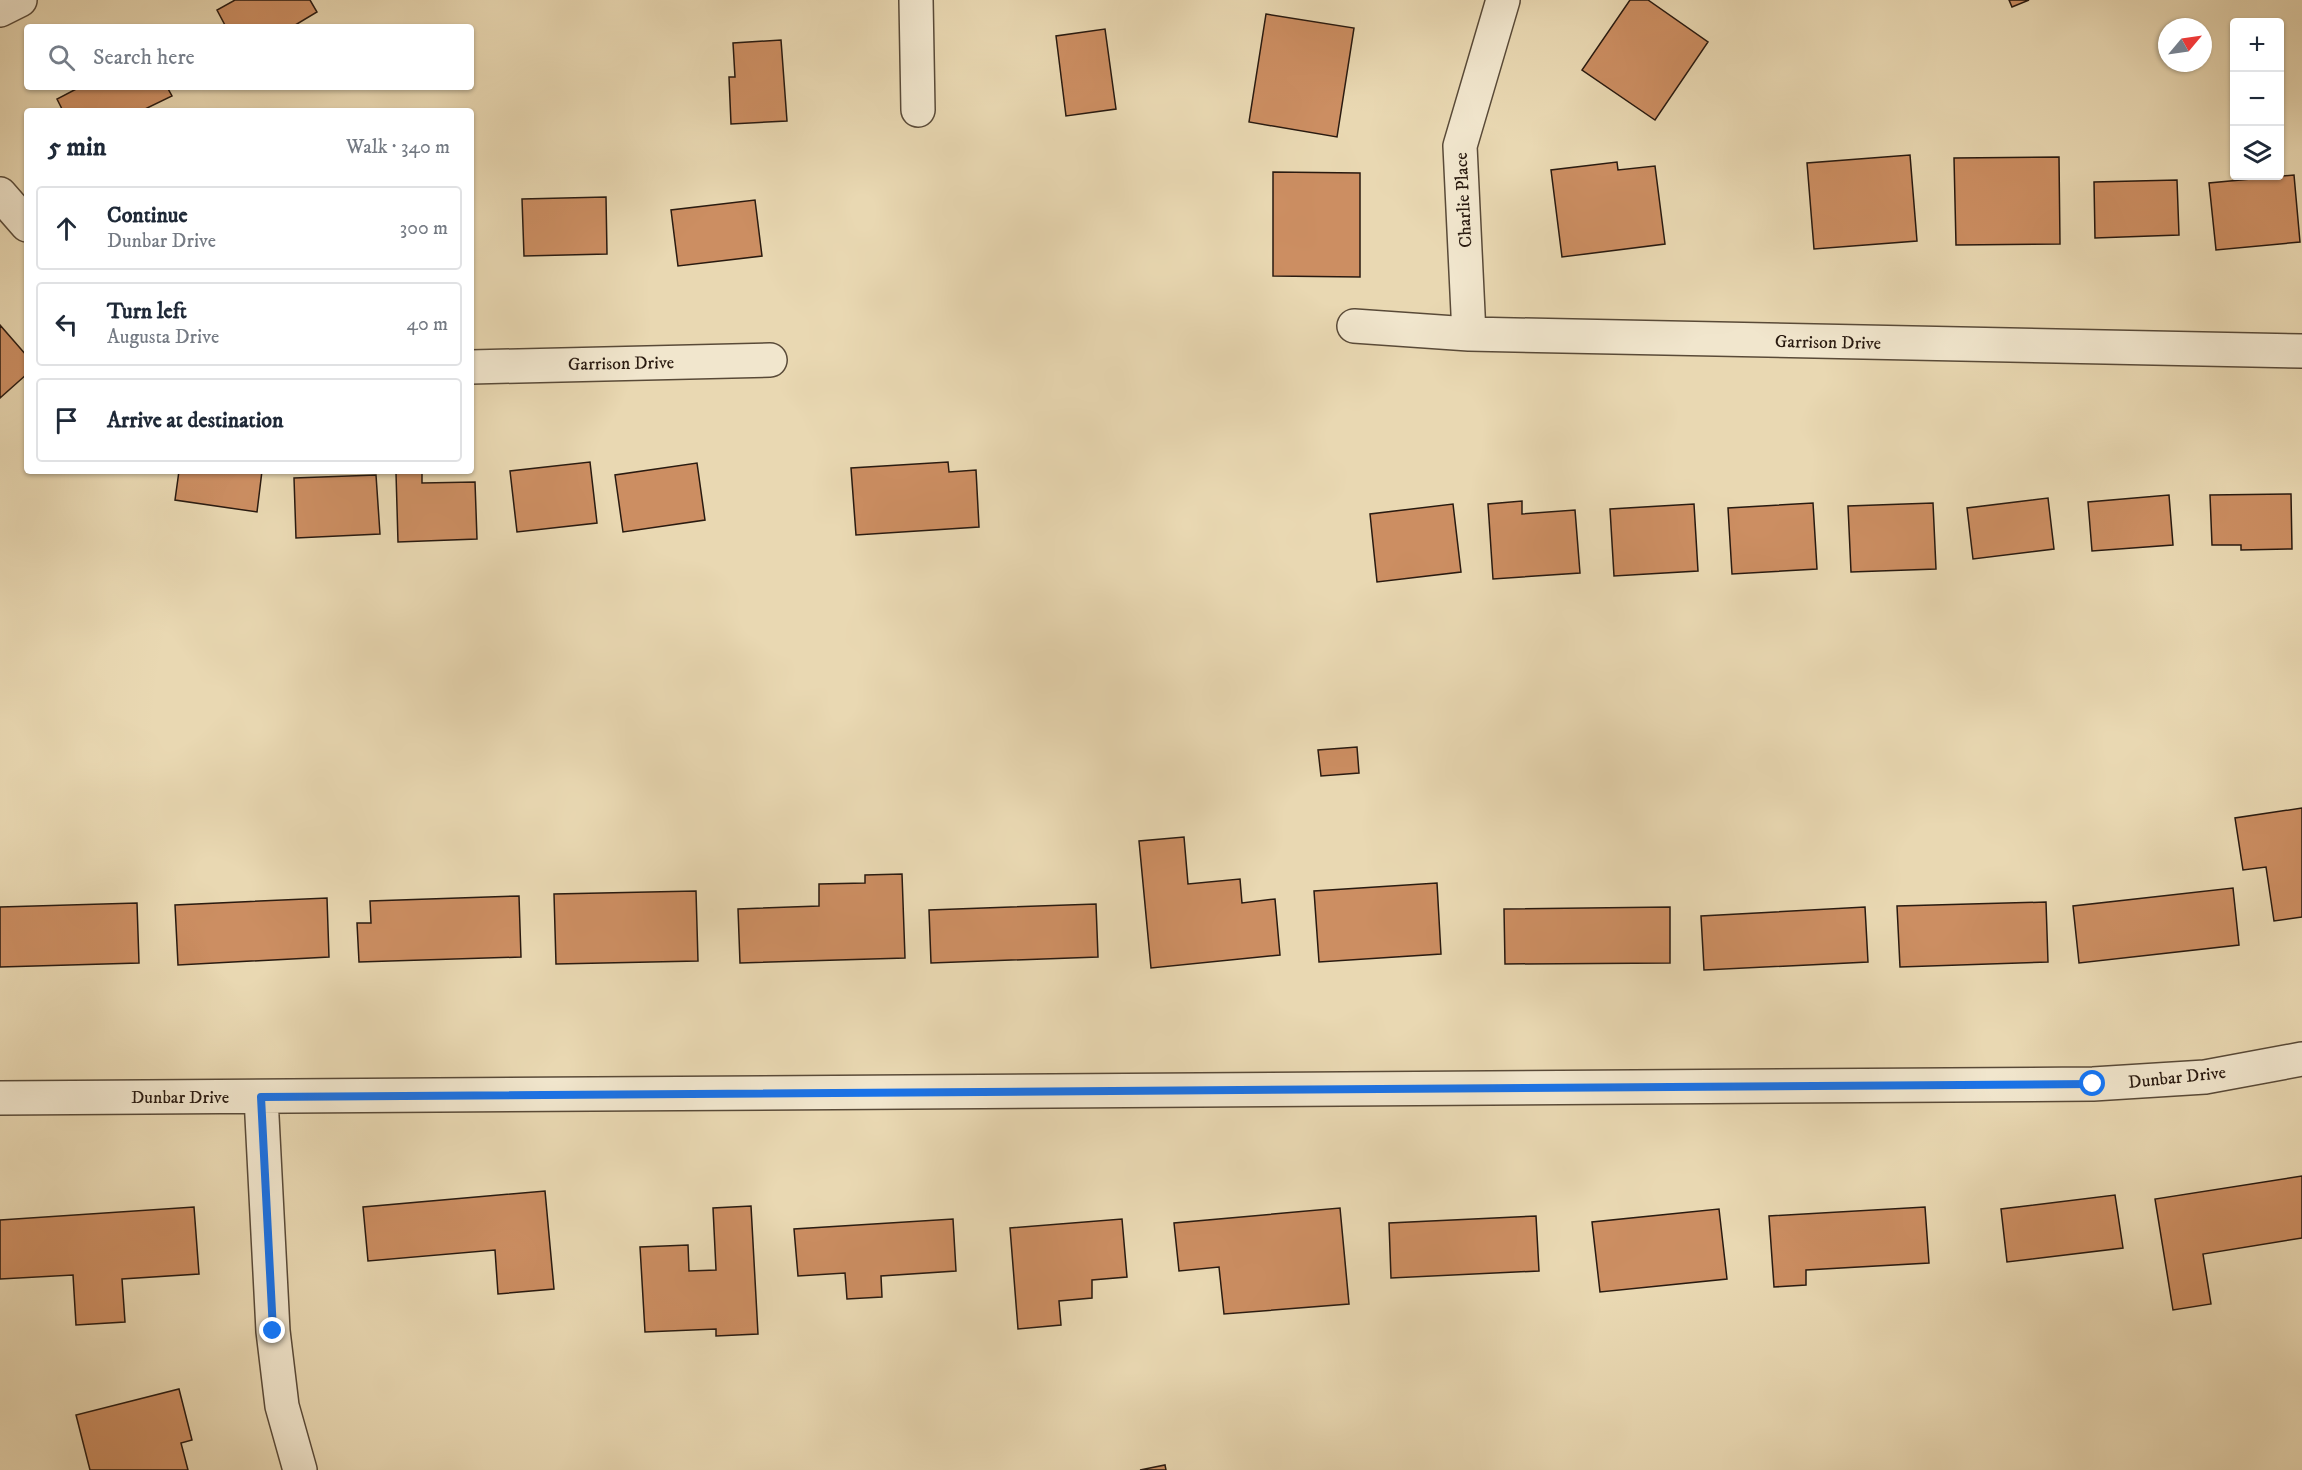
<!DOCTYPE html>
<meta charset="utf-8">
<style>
body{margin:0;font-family:"IM FELL DW Pica",serif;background:#f6f6f7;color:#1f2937}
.controls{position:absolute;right:18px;top:18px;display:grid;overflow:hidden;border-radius:6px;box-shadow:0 2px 4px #0004}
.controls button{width:54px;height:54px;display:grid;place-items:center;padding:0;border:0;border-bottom:2px solid #e0e1e3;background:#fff;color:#1f2937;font:30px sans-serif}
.compass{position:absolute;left:2158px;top:18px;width:54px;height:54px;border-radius:50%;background:#fff;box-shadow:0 2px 4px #0004;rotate:61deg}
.stop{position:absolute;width:18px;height:18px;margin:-14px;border:4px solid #1a73e8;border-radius:50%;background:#fff}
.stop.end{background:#1a73e8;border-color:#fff;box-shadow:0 2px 6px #0008}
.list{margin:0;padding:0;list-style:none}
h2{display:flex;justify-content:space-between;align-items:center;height:78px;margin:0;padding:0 24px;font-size:26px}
h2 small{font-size:20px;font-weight:400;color:#747a83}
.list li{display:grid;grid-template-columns:39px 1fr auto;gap:18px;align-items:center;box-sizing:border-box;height:84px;margin:0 12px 12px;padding:0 12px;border:2px solid #e0e1e3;border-radius:6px}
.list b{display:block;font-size:22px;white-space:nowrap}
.list p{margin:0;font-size:20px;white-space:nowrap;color:#747a83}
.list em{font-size:20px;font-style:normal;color:#747a83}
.icon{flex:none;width:33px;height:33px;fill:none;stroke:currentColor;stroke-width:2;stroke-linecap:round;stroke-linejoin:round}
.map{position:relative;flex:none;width:2302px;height:1470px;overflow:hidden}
.search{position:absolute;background:#fff;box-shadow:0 2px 4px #0004;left:24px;top:24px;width:450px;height:66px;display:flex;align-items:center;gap:15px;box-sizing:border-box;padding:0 21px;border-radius:6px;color:#747a83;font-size:22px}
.panel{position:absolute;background:#fff;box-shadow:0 2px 4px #0004;left:24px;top:108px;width:450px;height:366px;border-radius:6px}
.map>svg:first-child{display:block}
</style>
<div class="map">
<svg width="2302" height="1470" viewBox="0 0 2302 1470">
<rect width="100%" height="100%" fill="#e9d8b2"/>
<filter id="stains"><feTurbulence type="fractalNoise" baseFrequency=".00333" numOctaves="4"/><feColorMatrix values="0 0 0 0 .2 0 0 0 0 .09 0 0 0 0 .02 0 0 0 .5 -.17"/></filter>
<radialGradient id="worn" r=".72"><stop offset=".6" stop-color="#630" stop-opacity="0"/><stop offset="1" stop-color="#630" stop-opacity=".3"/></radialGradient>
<path fill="#cc8e62" stroke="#291a10" stroke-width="1.5" d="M235,0H310L317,12L292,27H226L217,10Z
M1630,0H1648L1708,42L1655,120L1582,70Z
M2009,0H2029L2012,7Z
M1266,14L1354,28L1337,137L1249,122Z
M1105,29L1116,109L1066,116L1056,36Z
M781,40L787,121L731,124L729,77H735L733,43Z
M80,87H167L172,96L141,111H63L57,99Z
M1910,155L1917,241L1814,249L1807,163Z
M2059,157L2060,244L1956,245L1954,158Z
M1617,162L1618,170L1655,166L1665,244L1562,257L1551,170Z
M1273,172L1360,173V277L1273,276Z
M2294,175L2300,242L2216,250L2209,183Z
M2177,180L2179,235L2095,238L2094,182Z
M606,197L607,254L524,256L522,199Z
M755,200L762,256L678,266L671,210Z
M0,325L27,356V374L0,398Z
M590,462L597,523L517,532L510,471Z
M948,462L949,472L976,470L979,527L856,535L851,468Z
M697,463L705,520L623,532L615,475Z
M179,471H262L257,512L175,500Z
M422,472V483L475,482L477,539L398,542L396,473Z
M376,475L380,534L296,538L294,478Z
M2291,494L2292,549L2241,550V545H2212L2210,495Z
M2169,495L2173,545L2092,551L2088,502Z
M2048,498L2054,549L1973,559L1967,508Z
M1522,501V514L1575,510L1580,573L1493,579L1488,504Z
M1813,503L1817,569L1732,574L1728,508Z
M1933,503L1936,569L1851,572L1848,506Z
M1453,504L1461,572L1377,582L1370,514Z
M1694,504L1698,571L1614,576L1610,509Z
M1357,747L1359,773L1321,776L1318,750Z
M2302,808V917L2274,921L2266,867L2243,870L2235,818Z
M1184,837L1188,884L1240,879L1242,903L1275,899L1280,955L1151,968L1139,841Z
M902,874L905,958L740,963L738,909L819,906V884L865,883V875Z
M1437,883L1441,954L1319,962L1314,891Z
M2233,888L2239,945L2079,963L2073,906Z
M696,891L698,961L556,964L554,894Z
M519,896L521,957L359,962L357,923H371L370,901Z
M327,898L329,957L178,965L175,905Z
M2046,902L2048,962L1900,967L1897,906Z
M137,903L139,963L0,967V907Z
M1096,904L1098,957L931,963L929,910Z
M1670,907V963L1505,964L1504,909Z
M1865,907L1868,962L1704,970L1701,916Z
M2302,1176V1238L2203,1254L2211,1304L2173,1310L2155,1199Z
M545,1191L554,1289L498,1294L495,1250L368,1261L363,1207Z
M2115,1195L2123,1248L2007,1262L2001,1209Z
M751,1206L758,1334L716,1336V1329L645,1332L640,1247L688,1245L689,1271L716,1270L713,1208Z
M194,1207L199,1274L122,1279L125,1322L76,1325L73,1275L0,1279V1220Z
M1925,1207L1929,1263L1806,1270V1285L1774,1287L1769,1216Z
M1340,1208L1349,1304L1224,1314L1219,1267L1179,1271L1174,1223Z
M1719,1209L1727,1279L1600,1292L1592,1222Z
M1536,1216L1539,1271L1391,1278L1389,1223Z
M953,1219L956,1271L881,1276L882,1297L847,1299L845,1273L798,1276L794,1229Z
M1122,1219L1127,1277L1092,1280V1298L1059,1301L1061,1325L1018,1329L1010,1228Z
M179,1389L192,1440L181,1443L188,1470H90L76,1415Z
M1165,1465L1166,1470H1140Z"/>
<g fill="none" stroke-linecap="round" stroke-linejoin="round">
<g stroke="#594a38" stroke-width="36">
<path id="minor" d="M916,0L918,110
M0,10L20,0
M0,194L27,225
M1354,326L1469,334L2302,351
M1469,334L1460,146L1503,0
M471,367L770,360
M261,1097L273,1331L282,1406L300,1470
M0,1098L2093,1084L2205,1077L2302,1059"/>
</g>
<use href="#minor" stroke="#f1e6cd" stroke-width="33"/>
</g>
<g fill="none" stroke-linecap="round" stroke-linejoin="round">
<path stroke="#1a73e8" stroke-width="8" d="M273,1331L261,1097L2093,1084"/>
</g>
<g text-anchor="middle" stroke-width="5" stroke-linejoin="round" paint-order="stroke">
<g font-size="18" fill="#291a10" stroke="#f1e6cd">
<text transform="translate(1463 200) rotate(-93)" y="6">Charlie Place</text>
<text transform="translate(1828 342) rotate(1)" y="6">Garrison Drive</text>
<text transform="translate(621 363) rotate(-1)" y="6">Garrison Drive</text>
<text transform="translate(2177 1077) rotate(-6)" y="6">Dunbar Drive</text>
<text x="180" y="1103">Dunbar Drive</text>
</g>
</g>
<rect width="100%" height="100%" filter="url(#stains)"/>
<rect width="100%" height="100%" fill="url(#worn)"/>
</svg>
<div class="controls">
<button>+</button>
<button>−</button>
<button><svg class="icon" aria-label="layers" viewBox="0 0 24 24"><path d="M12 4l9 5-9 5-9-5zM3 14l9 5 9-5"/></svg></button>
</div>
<svg class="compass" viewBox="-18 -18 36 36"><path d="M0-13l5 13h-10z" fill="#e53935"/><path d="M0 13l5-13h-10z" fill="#747a83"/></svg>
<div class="stop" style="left:2093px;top:1084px"></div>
<div class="stop end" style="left:273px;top:1331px"></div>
<div class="search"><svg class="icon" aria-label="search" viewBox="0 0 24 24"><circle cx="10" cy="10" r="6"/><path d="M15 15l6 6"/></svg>Search here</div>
<section class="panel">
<h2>5 min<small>Walk · 340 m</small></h2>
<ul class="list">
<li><svg class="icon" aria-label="ahead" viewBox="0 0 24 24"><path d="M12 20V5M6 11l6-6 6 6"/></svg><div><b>Continue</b><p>Dunbar Drive</p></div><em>300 m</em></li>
<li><svg class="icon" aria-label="left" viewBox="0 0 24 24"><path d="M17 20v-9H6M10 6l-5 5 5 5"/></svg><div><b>Turn left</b><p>Augusta Drive</p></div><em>40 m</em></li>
<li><svg class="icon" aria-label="arrive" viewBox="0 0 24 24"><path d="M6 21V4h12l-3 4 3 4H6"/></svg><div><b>Arrive at destination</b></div></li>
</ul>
</section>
</div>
